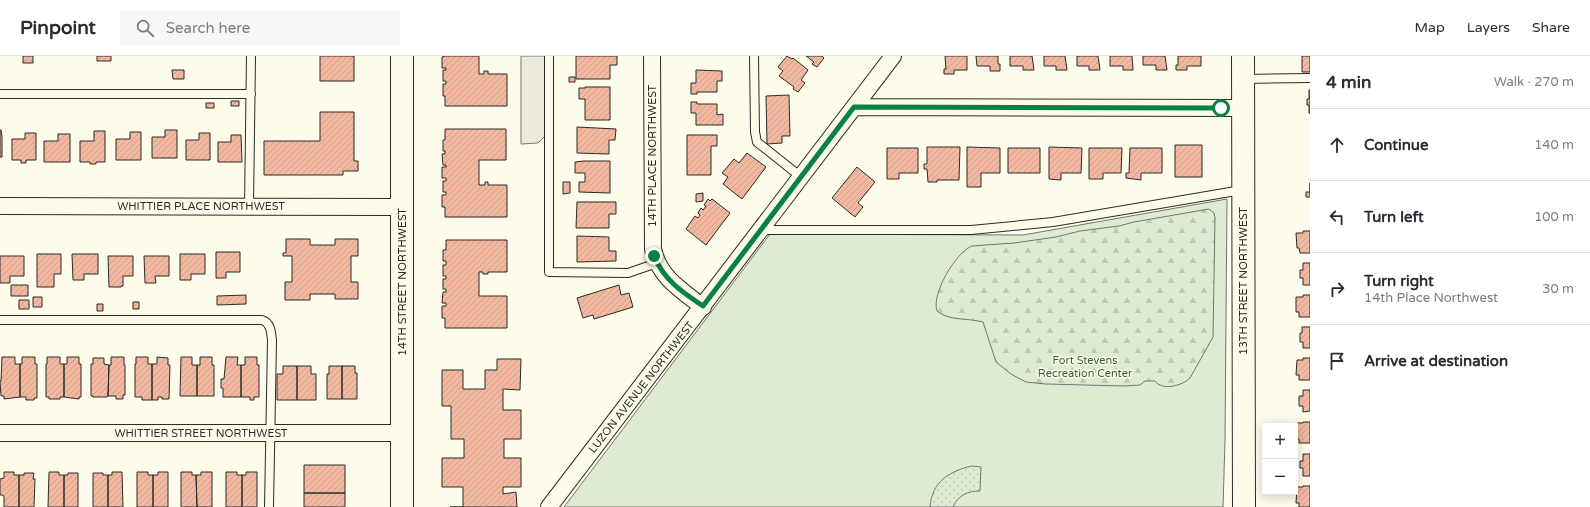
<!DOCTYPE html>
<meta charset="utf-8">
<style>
body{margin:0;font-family:"Varela Round",sans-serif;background:#f7f7f7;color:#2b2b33}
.controls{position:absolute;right:12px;bottom:12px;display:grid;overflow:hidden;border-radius:0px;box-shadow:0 2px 10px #0003}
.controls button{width:36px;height:36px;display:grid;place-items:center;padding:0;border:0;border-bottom:1px solid #e1e1e2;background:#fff;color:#2b2b33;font:20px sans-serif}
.stop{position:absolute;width:12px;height:12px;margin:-9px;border:3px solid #0b8043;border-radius:50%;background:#fff}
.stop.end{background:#0b8043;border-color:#fff;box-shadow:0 1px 4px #0008}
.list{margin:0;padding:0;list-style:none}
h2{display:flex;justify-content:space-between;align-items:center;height:52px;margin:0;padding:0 16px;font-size:17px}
h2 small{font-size:13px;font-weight:400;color:#7c7c81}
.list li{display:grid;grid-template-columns:26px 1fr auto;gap:12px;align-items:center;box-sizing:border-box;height:72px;padding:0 16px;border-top:1px solid #e1e1e2}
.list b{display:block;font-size:15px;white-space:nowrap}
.list p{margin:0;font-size:13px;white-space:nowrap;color:#7c7c81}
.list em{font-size:13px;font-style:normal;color:#7c7c81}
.icon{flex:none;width:22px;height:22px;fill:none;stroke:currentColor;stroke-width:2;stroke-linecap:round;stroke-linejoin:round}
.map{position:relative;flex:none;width:1310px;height:451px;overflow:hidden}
header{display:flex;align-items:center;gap:24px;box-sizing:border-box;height:56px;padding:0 20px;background:#fff;border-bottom:1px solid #e1e1e2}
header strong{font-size:19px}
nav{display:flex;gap:22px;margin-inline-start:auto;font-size:14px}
.search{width:280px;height:36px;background:#f7f7f7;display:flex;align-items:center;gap:10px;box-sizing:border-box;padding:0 14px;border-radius:0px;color:#7c7c81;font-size:15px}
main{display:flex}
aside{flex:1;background:#fff}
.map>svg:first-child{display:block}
</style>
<header>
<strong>Pinpoint</strong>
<div class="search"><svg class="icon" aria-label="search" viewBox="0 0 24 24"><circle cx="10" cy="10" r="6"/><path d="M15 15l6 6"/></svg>Search here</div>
<nav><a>Map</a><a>Layers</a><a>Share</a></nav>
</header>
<main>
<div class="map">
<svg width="1310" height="451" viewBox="0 0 1310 451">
<defs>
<pattern id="forest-firs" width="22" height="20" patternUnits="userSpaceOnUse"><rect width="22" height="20" fill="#deebd1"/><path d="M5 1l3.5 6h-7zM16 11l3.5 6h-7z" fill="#bfcab4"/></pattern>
<pattern id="garden-dots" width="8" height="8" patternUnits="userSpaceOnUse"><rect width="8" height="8" fill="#deebd1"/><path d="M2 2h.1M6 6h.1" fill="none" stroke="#bfcab4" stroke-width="1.8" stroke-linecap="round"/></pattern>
<pattern id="building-hatch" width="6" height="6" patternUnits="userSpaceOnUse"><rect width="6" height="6" fill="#f2b8a0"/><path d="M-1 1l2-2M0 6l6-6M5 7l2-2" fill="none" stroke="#d09e8a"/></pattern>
</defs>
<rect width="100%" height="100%" fill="#fdfbea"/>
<path fill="#deebd1" stroke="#74746e" d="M1227,143L1225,384L1223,451H564L770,178L1023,179Z"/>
<path fill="url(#forest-firs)" stroke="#74746e" d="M1209,153L1214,157L1215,162L1213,281L1190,322C1182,330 1162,335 1155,325H1145L1140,329L1124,330L1046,328L1026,326L1011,318L996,306L983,266C968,262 949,265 937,255C931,238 956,196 972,190L1014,187L1056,181L1080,175L1119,170L1134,166Z"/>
<path fill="url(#garden-dots)" stroke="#74746e" d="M972,410L981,411L980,435C968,435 958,439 953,451H930C932,426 949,415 972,410Z"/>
<path fill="#eceadb" stroke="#74746e" d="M521,0H545V80L538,87L521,88Z"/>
<path fill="url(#building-hatch)" stroke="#2b2b2b" d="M23,0H33V7H23Z
M97,0H111V5H97Z
M320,0H354V25H320Z
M445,0H479V18H484V15H488V18H507V50H445V40H443V28H446V25H443V14H446V12H442V1Z
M576,0H617V9H610V23H576Z
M787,0L792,3L793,2L808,14L801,24L805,27L798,36L793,33L794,31L779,20L783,15L778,11Z
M806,0H822L824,2L817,11L812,8L814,6Z
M945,0H967V14H954V18H944V13H946Z
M976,0H998V8H1000V15H990V10H977Z
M1010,0H1032L1034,14H1023V10H1010Z
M1044,0H1065L1067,14H1056V10H1044Z
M1077,0H1098L1100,14H1089V10H1077Z
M1110,0H1132L1133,14H1123V10H1110Z
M1143,0H1165L1167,14H1156V9H1143Z
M1178,0H1201V10H1187V14H1176V9H1178Z
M1302,0H1310V16H1302Z
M172,14H184V23H173Z
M696,14L722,15V25H717V36H697V38H691V27H696Z
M569,21H575V26H569Z
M585,31H610V64H585V43H579V32H585Z
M1309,34H1310V57H1309V49H1307V43H1309Z
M789,39L790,80H782V87L767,88L766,40Z
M231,45H239V50H231Z
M691,46H697V48H717V59L723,58V69H696V57H691Z
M206,47H214V52H206Z
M320,56H354V105H358V115H343V119H264V85H320Z
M577,71L616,73L615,84H609V98L577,97Z
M445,73H506V104H479V129H485V126H488V129H507V161H445V151H442V139H446V136H443V125H446V122H442V111H446V109H443L442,98H445V95H443V84H445Z
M0,74H1L2,81V101H0Z
M165,74H177V102H152V81H165Z
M94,75H105V106H96V108H90V106H80V85H94Z
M130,76H141V104H116V83H130Z
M25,77H36V104H26V107H21V104H12V83H25Z
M199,77H210V104H186V84H199Z
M58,78H70V106H44V85H58Z
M231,79H241L242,106H218V86H231Z
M687,79H717V90H711V119H687Z
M1175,89H1202V121H1175Z
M927,91H960L959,124H937V126H928L927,113H924V108H927Z
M967,91L1000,92V117H981V131H967Z
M1049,91L1082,92L1081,117H1061V124L1049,123Z
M887,92H918V117H899V123H887Z
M1008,92H1040V117H1008Z
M1089,92H1122L1121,117H1103V123H1089Z
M1130,92H1162V117H1141V124L1126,122V117H1129Z
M747,97L766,111L742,143L723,128L728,121L722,117L734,103L739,107Z
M584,105H610V137L579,136V126H585V117H575V106Z
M857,111L875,126L858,147L863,151L855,161L832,142Z
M563,126H570V137L563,138Z
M1310,127V141H1306V136H1310Z
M703,137V145L696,146V138Z
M708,143L710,145L712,143L730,157L706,189L686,173L695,160L698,162L700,159L698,157L701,152L703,154L706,150L704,149Z
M577,146H616V158H609V172H576Z
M1303,175H1310V197H1300L1299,192H1297L1296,177H1303Z
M577,180L609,181V195H616V205L577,206Z
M286,183H310V189H335V183H358V200H351V226H358V243H335V238H310V244H285V226H292V200H283V197H286Z
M446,184H507V216H488V218H483V216H479V240H507V272H445V262H442V250H446V247H442L443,236H446V233H443V223H446V220H443V209H446V205H443V194H446Z
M216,196H240V216H226V222H216Z
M37,198H61V218H54V231H37Z
M72,198H98V218H84V224H73Z
M180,198H205V218H191V224H180Z
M0,200H24V220H10V227H0Z
M108,200H133V220H123V230H121V231H109Z
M144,200H169V220H155L156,227H145Z
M1303,207H1310V229H1303V222H1300V214H1303Z
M11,229H28V240H11Z
M619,229L621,239L629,237L633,251L594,263L593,259L583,262L577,242Z
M246,239V248L217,249V240Z
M1303,239H1310V261H1299V256H1296V241H1303Z
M33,241H42V251H33Z
M19,244H29V253H19Z
M133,246H139V253H133Z
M97,248H103V255H97Z
M1302,271H1310V292H1303V286H1300V277H1302Z
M2,301H15V308H20V341L4,343V340H1L0,325H1Z
M22,301H35V308H37V342H34V344H26V341H20V308H22Z
M47,301H60V308H64V341H60V343H49V341H46V308H47Z
M67,301H79V308H81V341H79V343L64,341V308H67Z
M111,301H124V309H125V339H123V343H116V340H108L109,309H111Z
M136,301H148V308H152V344H142V341H135V308H136Z
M157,301L168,302V309H170L169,343H162V341H158V344H152V308H157Z
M181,301H192V309H197V340H180Z
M200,301H212V309H214V340H197V309H200Z
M226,301H238L237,309H241V341H223V332H221V323H224Z
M245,301H257V309H259V341H254V344H250V341H241V309H245Z
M93,302H104V308L109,309L108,340L107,341H93V340H91V308H93Z
M1303,302H1310V324H1299V319H1296L1297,304H1303Z
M497,303H521L520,334L503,333V354H521V383H504V402H521V431H503V438L516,436L517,451H450H463V431H442V402H464V383H451V350H442V314H463V333H485V314H497Z
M283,310H297V344H277V318H283Z
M297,310H311V318H316V344H297Z
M329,310H342V343H327V318H329Z
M342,310H355V317H357V343H342Z
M1303,334H1310V355L1303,356V350H1299V340H1303Z
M1303,366H1310V387H1299V383H1297V367H1303Z
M1303,398H1310V420H1303V412H1300V405H1303Z
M304,409H345V437H304Z
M4,416H14V419H19V451H4V441L3,439H0V423L4,422Z
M49,416H59V419H64V451H48Z
M112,416H122L123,451H108V419H112Z
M137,416H148V419H153V451H137Z
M158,416H168V451H153V419H158Z
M181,416H192V419H196L197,451H181Z
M201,416H212V451H197L196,419H201Z
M226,416H237V419H242V451H226Z
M246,416H257V451H242V419H246Z
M24,417H34L33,423H35L34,451H19V419H24Z
M68,417H78V451H64V419H68Z
M93,417H103V419H108V451H93Z
M1303,430H1310V451H1299V447H1296L1297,431H1303Z
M304,437H345V451H304Z"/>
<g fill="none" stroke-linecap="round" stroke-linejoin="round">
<g stroke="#2b2b2b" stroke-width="10">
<path id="lane" d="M549,0V216L628,217L657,207
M754,0L755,76L757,86L801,121
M1245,23L1310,22
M0,38H251
M249,150L251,0
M762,174H971L1053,166L1242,134
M0,264H262C271,267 271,276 272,284L269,451"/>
</g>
<g stroke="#2b2b2b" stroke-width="18">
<path id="street" d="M652,0L653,193C659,221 681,234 703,251
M854,51L1243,52
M0,150L402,151
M0,377H402
M549,451L893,0"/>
</g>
<g stroke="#2b2b2b" stroke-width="24">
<path id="secondary" d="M1243,0L1244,451
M402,451V0"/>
</g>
<use href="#lane" stroke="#fdfbea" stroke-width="8"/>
<use href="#street" stroke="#fdfbea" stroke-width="16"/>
<use href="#secondary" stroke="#fdfbea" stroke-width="22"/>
</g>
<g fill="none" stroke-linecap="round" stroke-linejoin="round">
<path stroke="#0b8043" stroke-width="5" d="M654,200C664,224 682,236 703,250L854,51L1221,52"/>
</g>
<g text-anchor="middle" stroke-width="3" stroke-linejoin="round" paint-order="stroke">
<g font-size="11" fill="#2b2b2b" stroke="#fdfbea">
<text transform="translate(652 100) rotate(-90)" y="4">14TH PLACE NORTHWEST</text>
<text x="201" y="154">WHITTIER PLACE NORTHWEST</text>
<text transform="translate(1243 225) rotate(-90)" y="4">13TH STREET NORTHWEST</text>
<text transform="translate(402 226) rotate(-90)" y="4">14TH STREET NORTHWEST</text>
<text transform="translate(641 331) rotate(-52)" y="4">LUZON AVENUE NORTHWEST</text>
<text x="201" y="381">WHITTIER STREET NORTHWEST</text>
</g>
<g font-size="11" fill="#34623c" stroke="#fdfbea">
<text x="1085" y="308">Fort Stevens<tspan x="1085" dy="13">Recreation Center</tspan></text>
</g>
</g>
</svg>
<div class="controls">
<button>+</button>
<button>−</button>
</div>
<div class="stop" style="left:1221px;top:52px"></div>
<div class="stop end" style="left:654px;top:200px"></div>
</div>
<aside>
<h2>4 min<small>Walk · 270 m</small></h2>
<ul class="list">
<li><svg class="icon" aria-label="ahead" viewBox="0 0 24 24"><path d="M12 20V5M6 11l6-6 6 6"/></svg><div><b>Continue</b></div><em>140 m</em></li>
<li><svg class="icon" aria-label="left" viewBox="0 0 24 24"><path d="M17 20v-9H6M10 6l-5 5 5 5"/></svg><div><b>Turn left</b></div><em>100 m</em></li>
<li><svg class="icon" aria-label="right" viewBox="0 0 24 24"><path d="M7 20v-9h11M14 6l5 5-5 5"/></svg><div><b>Turn right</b><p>14th Place Northwest</p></div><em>30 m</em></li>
<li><svg class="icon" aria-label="arrive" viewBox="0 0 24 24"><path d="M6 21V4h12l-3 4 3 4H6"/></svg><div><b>Arrive at destination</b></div></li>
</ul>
</aside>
</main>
